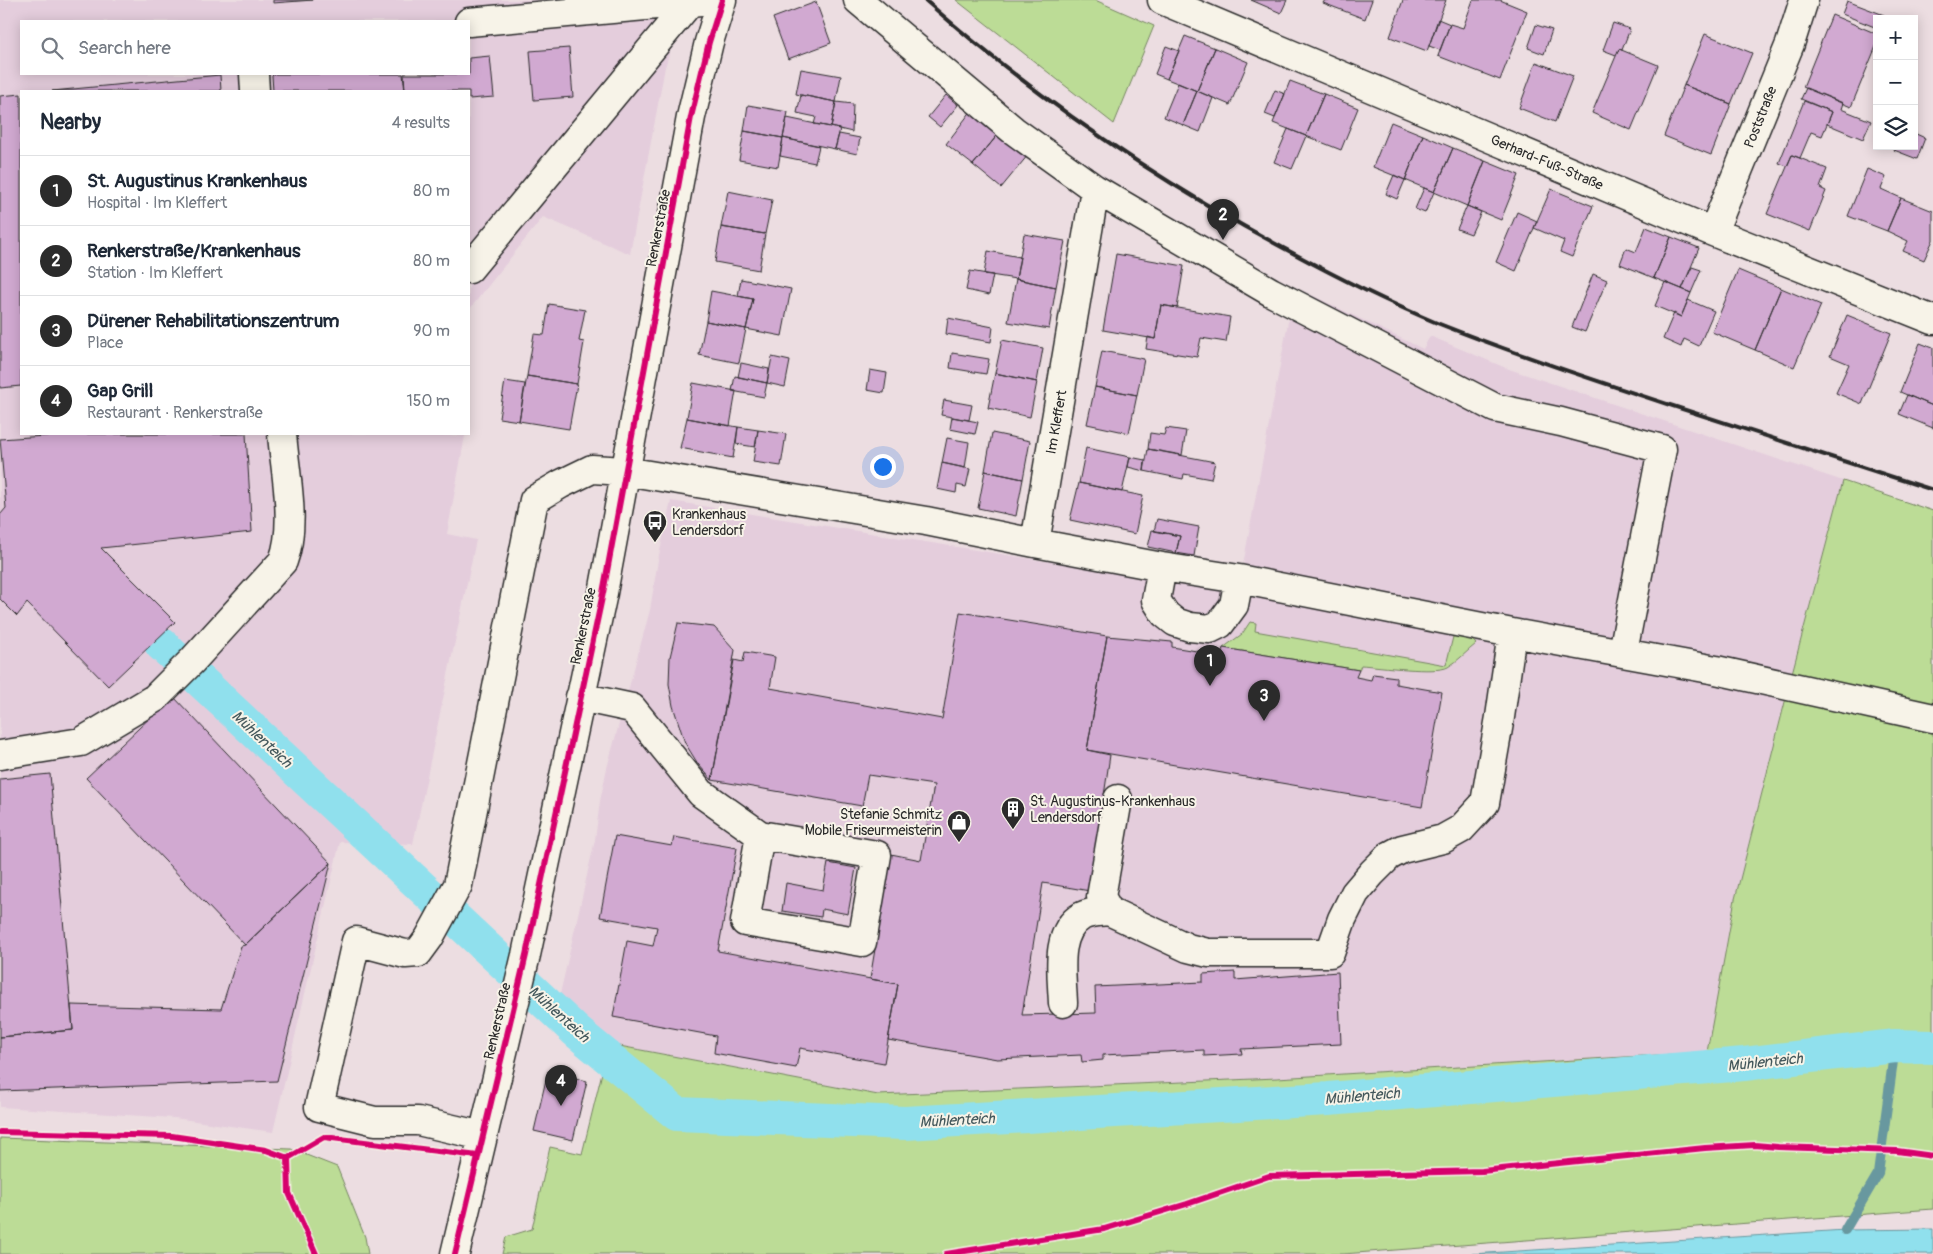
<!DOCTYPE html>
<meta charset="utf-8">
<style>
body{margin:0;font-family:Pangolin,sans-serif;background:#f2f2f3;color:#1f2937}
.controls{position:absolute;right:15px;top:15px;display:grid;overflow:hidden;border-radius:0px;box-shadow:0 2px 12px #0003}
.controls button{width:45px;height:45px;display:grid;place-items:center;padding:0;border:0;border-bottom:1px solid #e0e1e3;background:#fff;color:#1f2937;font:25px sans-serif}
.you{position:absolute;left:882px;top:466px;width:18px;height:18px;margin:-12px;border:4px solid #fff;border-radius:50%;background:#1a73e8;box-shadow:0 0 0 8px #1a73e833}
.badge{display:grid;place-items:center;width:32px;height:32px;border-radius:50%;background:#2b2b2b;color:#fff;font-size:16px;font-weight:700}
.pin{position:absolute;translate:-50% -41px;filter:drop-shadow(0 1px 2px #0008)}
.pin::after{content:'';position:absolute;top:26px;width:18px;height:15px;background:inherit;clip-path:polygon(0 0,100% 0,50% 100%)}
.list{margin:0;padding:0;list-style:none}
h2{display:flex;justify-content:space-between;align-items:center;height:65px;margin:0;padding:0 20px;font-size:21px}
h2 small{font-size:16px;font-weight:400;color:#747a83}
.list li{display:grid;grid-template-columns:32px 1fr auto;gap:15px;align-items:center;box-sizing:border-box;height:70px;padding:0 20px;border-top:1px solid #e0e1e3}
.list b{display:block;font-size:19px;white-space:nowrap}
.list p{margin:0;font-size:16px;white-space:nowrap;color:#747a83}
.list em{font-size:16px;font-style:normal;color:#747a83}
.icon{flex:none;width:28px;height:28px;fill:none;stroke:currentColor;stroke-width:2;stroke-linecap:round;stroke-linejoin:round}
.map{position:relative;flex:none;width:1933px;height:1254px;overflow:hidden}
.search{position:absolute;background:#fff;box-shadow:0 2px 12px #0003;left:20px;top:20px;width:450px;height:55px;display:flex;align-items:center;gap:12px;box-sizing:border-box;padding:0 18px;border-radius:0px;color:#747a83;font-size:19px}
.panel{position:absolute;background:#fff;box-shadow:0 2px 12px #0003;left:20px;top:90px;width:450px;height:345px;border-radius:0px}
.map>svg:first-child{display:block}
</style>
<div class="map">
<svg width="1933" height="1254" viewBox="0 0 1933 1254">
<rect width="100%" height="100%" fill="#ecdde1"/>
<filter id="ink" filterUnits="userSpaceOnUse"><feTurbulence type="fractalNoise" baseFrequency=".02" numOctaves="2"/><feDisplacementMap in="SourceGraphic" scale="10" xChannelSelector="R" yChannelSelector="G"/><feConvolveMatrix kernelMatrix="1 2 1 2 8 2 1 2 1" color-interpolation-filters="sRGB"/></filter>
<g filter="url(#ink)">
<path fill="#e4cddc" fill-rule="evenodd" d="M0,0H687L665,67L630,254L543,217L469,310V91H21V434H413L465,436L447,534L476,540L413,844L340,842L273,1132L174,1118L0,1107ZM21,21H469V74H21Z
M1303,291L1423,349L1430,336L1506,368L1843,481L1791,677L1735,899L1708,1052L1277,1078L878,1095L609,1044L558,1003L595,840L600,801L607,768L650,610L658,560L671,501L1238,592L1288,322Z"/>
<path fill="#bcdc96" stroke="#748460" d="M956,0H1095L1154,26L1114,124Z
M1843,481L1933,511V708L1791,677Z
M1250,622L1256,623L1255,631L1446,665L1454,633L1469,636L1476,644C1467,651 1458,661 1448,667C1436,674 1378,666 1361,665L1359,670L1223,648L1242,634Z
M1787,694L1933,729V1209L1343,1254H502L506,1237L532,1229L550,1147L582,1154L609,1044L878,1095L1277,1078L1707,1052L1735,899Z
M0,1138L291,1149L337,1167L365,1237L368,1254H0Z"/>
<path fill="#90e0ed" stroke="#68989f" d="M1933,1229V1254H1472L1845,1230Z"/>
<g fill="none" stroke-linecap="round" stroke-linejoin="round">
<path stroke="#68989f" stroke-width="10" d="M1845,1230L1878,1174L1895,1046"/>
<path stroke="#90e0ed" stroke-width="34" d="M161,644L577,1032L677,1114L905,1123L1328,1099L1744,1064L1895,1046L1933,1047"/>
</g>
<path fill="#d1a9d1" stroke="#2b2b2b" d="M273,0H313L273,3Z
M1251,0H1287L1281,13Z
M1325,0H1372L1365,19L1323,3Z
M1403,0H1446L1427,51L1390,37Z
M1473,0H1500L1527,11L1500,80L1438,56L1450,24L1463,28Z
M1847,1L1884,15L1883,19H1877V28L1842,14Z
M816,2L831,43L788,59L773,18Z
M1832,15L1877,34V44L1851,107L1803,87Z
M1438,19L1450,24L1440,50L1429,46Z
M1613,23L1630,29L1622,50L1619,49L1616,55L1603,50Z
M1536,25L1552,30L1544,54L1528,48Z
M1705,34L1752,53L1731,104L1684,85Z
M1185,36L1215,48L1197,91L1167,79Z
M1166,46L1179,51L1167,79L1155,74Z
M569,48L573,97L534,100L530,51Z
M1215,48L1248,62L1230,105L1197,91Z
M1619,49L1658,65L1631,130L1592,113Z
M490,56L494,97L469,99V91H405L404,74H469V58Z
M1536,62L1573,76L1555,122L1519,108Z
M801,69L841,76L836,102L796,94Z
M274,74H403L405,91H273L272,76Z
M220,75L221,91H52Z
M1290,81L1324,94L1306,136L1273,123Z
M1178,83L1197,91L1183,125L1164,117Z
M1684,85L1731,104L1711,155L1664,136Z
M1806,88L1843,103L1841,109L1871,121L1863,139L1827,124L1832,112L1801,99Z
M1275,90L1285,94L1275,118L1265,114Z
M1197,91L1213,98L1200,132L1183,125Z
M21,94V386L0,388V96Z
M1324,94L1358,108L1341,150L1306,136Z
M801,95L836,102L831,127L814,124L816,117L797,113Z
M946,95L958,105L940,127L928,117Z
M1804,101L1832,112L1822,136L1811,132L1800,158L1792,155L1787,166L1779,163Z
M836,102L853,104L852,132L831,127Z
M748,105L788,112L783,138L744,131Z
M972,110L1000,132L973,165L946,144Z
M787,118L840,129L835,149L783,138Z
M1391,122L1423,135L1405,180L1373,167Z
M1288,129L1306,136L1292,169L1274,162Z
M744,131L783,138L778,167L739,160Z
M1000,132L1028,155L1001,188L973,165Z
M1914,133L1925,138L1917,159L1894,150L1896,146H1914Z
M839,134L860,138L857,154L835,149Z
M1423,135L1453,148L1434,192L1405,180Z
M783,138L819,146L815,163L780,156Z
M1453,148L1485,161L1467,206L1434,192Z
M1792,155L1827,169L1820,188L1826,191L1810,231L1767,214Z
M1485,161L1519,175L1501,220L1467,206Z
M1867,169L1886,177L1881,189L1901,198L1887,231L1848,216Z
M1394,175L1405,180L1397,199L1386,194Z
M1424,188L1434,192L1425,213L1415,209Z
M1551,189L1593,206L1572,257L1560,252L1564,241L1534,228Z
M728,191L772,200L765,234L721,227Z
M1901,198L1933,211V240L1924,260L1903,251L1908,241L1887,231Z
M1467,206L1481,212L1471,234L1457,229Z
M1517,212L1537,221L1516,271L1496,262Z
M721,227L765,234L759,270L715,262Z
M1646,227L1671,237L1654,278L1620,264L1626,248L1636,252Z
M1024,234L1065,241L1056,287L1016,279Z
M1671,237L1699,248L1682,289L1654,278Z
M988,251L1020,257L1016,279L984,274Z
M1116,254L1184,266L1177,308L1161,305L1155,339L1103,330Z
M1692,267L1701,270L1691,293L1682,289Z
M1738,270L1781,288L1755,350L1712,332Z
M970,271L993,275L989,295L966,290Z
M1593,274L1607,280L1585,332L1572,327Z
M741,279L791,289L782,336L746,329L753,299L738,296Z
M1016,279L1056,287L1049,329L1008,322Z
M1665,282L1691,293L1681,317L1655,306Z
M1781,288L1821,305L1794,367L1755,350Z
M711,291L753,299L746,329L706,321Z
M1688,300L1714,311L1699,346L1684,339L1681,347L1663,339L1674,313L1681,317Z
M549,304L585,310L579,341L584,342L577,384L527,376L534,334L544,335Z
M1161,305L1230,317L1226,342L1201,338L1197,357L1146,349L1148,337L1155,339Z
M1847,315L1891,333L1862,404L1836,393L1849,364L1830,356Z
M948,318L993,327L991,342L946,334Z
M706,321L746,329L739,363L699,355Z
M1002,340L1043,348L1037,382L995,373Z
M1920,343L1933,348V406L1900,392Z
M1102,351L1144,359L1137,395L1095,387Z
M952,353L989,359L986,374L950,368Z
M772,357L790,361L785,387L767,383Z
M741,363L769,369L767,383L738,377Z
M870,370L887,373L884,393L867,390Z
M995,373L1037,382L1030,417L988,408Z
M527,376L577,384L569,429L519,421Z
M735,376L767,383L764,397L732,391Z
M505,381L525,384L519,421L499,418Z
M693,383L736,391L730,426L687,418Z
M1095,387L1137,395L1129,433L1087,424Z
M1907,395L1933,406V428L1899,414Z
M944,400L972,405L969,420L941,415Z
M952,417L978,422L975,434L950,429Z
M687,418L738,427L733,458L680,448Z
M738,427L758,430L755,447L736,444Z
M1166,428L1186,431L1182,455L1148,449L1150,433L1164,435Z
M758,430L786,434L781,466L753,462Z
M992,433L1030,441L1023,479L985,471Z
M74,434H246L252,532L101,548L175,622L108,686L27,603L17,616L0,599V515L6,508L0,439Z
M947,438L969,442L965,468L942,463Z
M1086,448L1130,457L1122,492L1079,483Z
M1148,449L1215,462L1211,479L1184,474L1183,479L1144,471Z
M1130,457L1145,460L1144,471L1128,467Z
M942,463L970,469L966,487L957,485L956,493L937,489Z
M985,471L1023,479L1016,516L978,508Z
M1079,483L1143,496L1135,534L1070,520Z
M1157,519L1199,527L1194,556L1176,553L1180,536L1154,531Z
M1152,530L1180,536L1176,553L1148,547Z
M960,612L1107,636L1087,750L1110,755L1090,891L1043,883L1022,1015L1096,1013L1095,987L1203,982V974L1235,972V980L1338,972L1341,1044L1241,1049L1242,1054L1204,1056V1050L1103,1055V1060L1082,1062L1081,1055L997,1059L888,1040L898,984L870,979L891,854L921,860L934,785L868,775L862,806L712,780L734,660L743,662L745,652L775,657L770,688L942,719Z
M678,623L714,627L735,650L712,780L698,764L685,743L673,706L669,684L670,657Z
M1107,636L1172,642V647L1221,655L1223,648L1359,670L1356,677L1371,680L1373,674L1396,677V684L1442,692L1422,807L1087,750Z
M173,696L331,863L245,945L86,778Z
M50,774L73,1030L0,1037V779Z
M615,836L672,846L674,837L737,848L718,951L898,984L884,1063L800,1048L796,1068L714,1053L716,1036L613,1017L627,941L653,946L657,927L600,917Z
M331,863L277,1081L0,1091V1037L73,1030L71,1005L221,1009L241,946L245,945Z
M828,863L856,868L848,914L822,909L821,917L782,911L786,883L823,890Z
M548,1071L587,1081L573,1140L534,1131Z"/>
<g fill="none" stroke-linecap="round" stroke-linejoin="round">
<g stroke="#2b2b2b" stroke-width="31">
<path id="minor" d="M858,0L1013,130L1095,189L1271,292L1495,408L1561,422L1662,449L1623,652
M1162,0L1713,232L1933,320
M469,22L701,1
M254,74L255,91
M1713,232L1790,44L1804,0
M469,269L690,2
M1035,543L1162,567L1239,579L1512,633L1716,670L1933,718
M1162,567L1156,600L1165,614L1175,622L1190,627L1210,629L1220,624L1234,605L1239,579
M580,697L632,708L701,793L760,835L877,855L862,942L745,922L760,835
M0,755L81,742L155,698L192,661L283,561C297,524 285,473 282,434
M1118,799L1101,897L1109,911L1188,948L1208,953H1330L1342,919L1355,893L1372,873L1389,856L1402,849L1443,839L1461,829L1485,803L1500,717L1512,633
M1063,1003C1062,976 1054,932 1082,916C1090,912 1100,912 1109,911
M483,1136L418,1121H375L319,1107L356,941L405,954L418,953L429,938L458,885L534,500L561,484L592,469L625,471L926,521L1035,543L1095,189
M455,1254L526,955L603,593L691,117L709,42L722,0"/>
</g>
<use href="#minor" stroke="#f7f3e8" stroke-width="28"/>
<path stroke="#2b2b2b" stroke-width="4" d="M925,0C1038,100 1156,180 1289,251C1337,277 1387,302 1437,323C1515,354 1594,380 1673,406C1760,434 1846,462 1933,490"/>
<g stroke="#f7f3e8" stroke-width="9">
<path id="cycleway" d="M0,1132L172,1136L266,1150L288,1158L289,1193L316,1254
M288,1158L324,1137L478,1156
M455,1254L526,955L603,593L691,117L709,42L722,0
M946,1254L1104,1229L1187,1204L1269,1176L1482,1171L1705,1148L1755,1145L1778,1147L1897,1151L1933,1156"/>
</g>
<use href="#cycleway" stroke="#d6006c" stroke-width="6"/>
</g>
</g>
<defs>
<g id="bus-pin" transform="scale(1.25)"><path d="M0 17L-7.5 6A9.5 9.5 0 1 1 7.5 6Z" fill="#2b2b2b" stroke="#f7f3e8"/><path d="M-5-6H5V4H4V6H2V4H-2V6H-4V4H-5ZM-3.5-4V0h7V-4ZM-3.5 1.2v1.5H-2V1.2ZM2 1.2v1.5H3.5V1.2Z" fill="#fff"/></g>
<g id="building-pin" transform="scale(1.25)"><path d="M0 17L-7.5 6A9.5 9.5 0 1 1 7.5 6Z" fill="#2b2b2b" stroke="#f7f3e8"/><path d="M-4-6H4V6H1V3H-1V6H-4ZM-2.5-4.3h1.7v1.8h-1.7ZM.8-4.3h1.7v1.8H.8ZM-2.5-1h1.7V.8h-1.7ZM.8-1h1.7V.8H.8Z" fill="#fff"/></g>
<g id="shop-pin" transform="scale(1.25)"><path d="M0 17L-7.5 6A9.5 9.5 0 1 1 7.5 6Z" fill="#2b2b2b" stroke="#f7f3e8"/><path d="M-5-2.5h2.3a2.7 3.5 0 0 1 5.4 0H5L5.5 6h-11ZM-1.5-2.5h3a1.5 2.3 0 0 0-3 0Z" fill="#fff"/></g>
</defs>
<g fill-rule="evenodd">
<use href="#bus-pin" x="655" y="522"/>
<use href="#building-pin" x="1013" y="809"/>
<use href="#shop-pin" x="959" y="822"/>
</g>
<g text-anchor="middle" stroke-width="4" stroke-linejoin="round" paint-order="stroke">
<g font-size="14" fill="#2b2b2b" stroke="#f7f3e8">
<text transform="translate(1760 117) rotate(-68)" y="5">Poststraße</text>
<text transform="translate(1547 162) rotate(23)" y="5">Gerhard-Fuß-Straße</text>
<text transform="translate(658 228) rotate(-79)" y="5">Renkerstraße</text>
<text transform="translate(1056 422) rotate(-80)" y="5">Im Kleffert</text>
<text transform="translate(583 626) rotate(-78)" y="5">Renkerstraße</text>
<text transform="translate(497 1021) rotate(-77)" y="5">Renkerstraße</text>
</g>
<g font-size="14" fill="#2b2b2b" stroke="#f7f3e8" text-anchor="start">
<text x="672" y="519">Krankenhaus<tspan x="672" dy="16">Lendersdorf</tspan></text>
<text x="1030" y="806">St. Augustinus-Krankenhaus<tspan x="1030" dy="16">Lendersdorf</tspan></text>
<text x="942" y="819" text-anchor="end">Stefanie Schmitz<tspan x="942" dy="16">Mobile Friseurmeisterin</tspan></text>
</g>
<g font-size="15" font-style="italic" fill="#44585c" stroke="#f7f3e8">
<text transform="translate(262 739) rotate(43)" y="5">Mühlenteich</text>
<text transform="translate(559 1014) rotate(42)" y="5">Mühlenteich</text>
<text transform="translate(1765 1062) rotate(-6)" y="5">Mühlenteich</text>
<text transform="translate(1362 1096) rotate(-5)" y="5">Mühlenteich</text>
<text transform="translate(957 1120) rotate(-3)" y="5">Mühlenteich</text>
</g>
</g>
</svg>
<div class="controls">
<button>+</button>
<button>−</button>
<button><svg class="icon" aria-label="layers" viewBox="0 0 24 24"><path d="M12 4l9 5-9 5-9-5zM3 14l9 5 9-5"/></svg></button>
</div>
<div class="you"></div>
<div class="pin badge" style="left:1210px;top:686px">1</div>
<div class="pin badge" style="left:1223px;top:240px">2</div>
<div class="pin badge" style="left:1264px;top:721px">3</div>
<div class="pin badge" style="left:561px;top:1106px">4</div>
<div class="search"><svg class="icon" aria-label="search" viewBox="0 0 24 24"><circle cx="10" cy="10" r="6"/><path d="M15 15l6 6"/></svg>Search here</div>
<section class="panel">
<h2>Nearby<small>4 results</small></h2>
<ul class="list">
<li><span class="badge">1</span><div><b>St. Augustinus Krankenhaus</b><p>Hospital · Im Kleffert</p></div><em>80 m</em></li>
<li><span class="badge">2</span><div><b>Renkerstraße/Krankenhaus</b><p>Station · Im Kleffert</p></div><em>80 m</em></li>
<li><span class="badge">3</span><div><b>Dürener Rehabilitationszentrum</b><p>Place</p></div><em>90 m</em></li>
<li><span class="badge">4</span><div><b>Gap Grill</b><p>Restaurant · Renkerstraße</p></div><em>150 m</em></li>
</ul>
</section>
</div>
